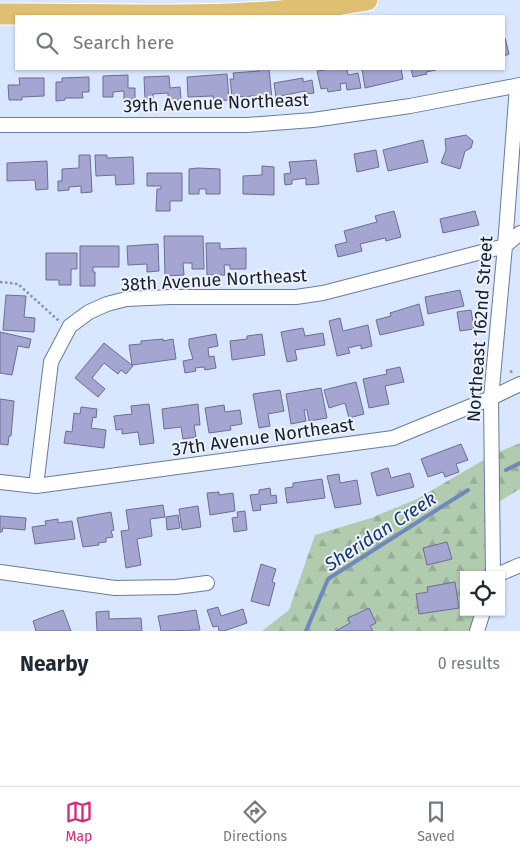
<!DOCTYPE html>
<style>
body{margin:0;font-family:"Fira Sans",sans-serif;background:#f2f2f3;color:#1f2937}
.controls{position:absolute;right:15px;bottom:15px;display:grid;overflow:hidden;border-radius:0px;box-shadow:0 1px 4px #0004}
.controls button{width:45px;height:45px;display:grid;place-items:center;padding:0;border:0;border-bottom:1px solid #e0e1e3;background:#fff;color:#1f2937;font:25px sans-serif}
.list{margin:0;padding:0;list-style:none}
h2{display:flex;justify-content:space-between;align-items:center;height:65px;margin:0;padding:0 20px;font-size:21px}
h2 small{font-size:16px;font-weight:400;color:#747a83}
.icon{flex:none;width:28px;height:28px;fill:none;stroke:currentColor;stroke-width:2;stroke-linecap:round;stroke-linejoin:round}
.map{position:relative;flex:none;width:520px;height:631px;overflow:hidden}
.search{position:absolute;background:#fff;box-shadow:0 1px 4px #0004;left:15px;right:15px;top:15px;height:55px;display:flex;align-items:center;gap:12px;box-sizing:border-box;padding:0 18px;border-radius:0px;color:#747a83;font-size:19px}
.sheet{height:155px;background:#fff}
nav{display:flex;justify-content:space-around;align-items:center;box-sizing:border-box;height:70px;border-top:1px solid #e0e1e3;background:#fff;font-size:14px;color:#747a83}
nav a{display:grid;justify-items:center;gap:2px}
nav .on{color:#db2777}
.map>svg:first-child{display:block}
</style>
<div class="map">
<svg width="520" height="631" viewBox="0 0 520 631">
<defs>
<pattern id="forest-firs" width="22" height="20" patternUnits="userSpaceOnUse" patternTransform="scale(1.25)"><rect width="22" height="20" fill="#b1cbaf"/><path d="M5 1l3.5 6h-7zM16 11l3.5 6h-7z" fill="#98ae97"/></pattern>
</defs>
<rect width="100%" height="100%" fill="#d8e6ff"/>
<path fill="url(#forest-firs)" d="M520,443V489L492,506L493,575H464V612H483L477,631H262L289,610L315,535L371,518L417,499L492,455Z"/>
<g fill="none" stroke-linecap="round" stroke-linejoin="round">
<path stroke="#6f89ba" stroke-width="4" d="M506,470L520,463
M306,631L328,579L468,490"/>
</g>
<path fill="#a4a6d1" stroke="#6c6d95" d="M505,38L509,54L504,56V39Z
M259,69H269L272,99L255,100V96L232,97L230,79H234L233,73L259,71Z
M331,69H347L348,75L358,73L361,88L347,90L346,83L340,84L341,90L328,92L327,88L321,89L317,71Z
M362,69H401L403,79L365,88Z
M411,69H435L436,70L426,72L427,74L413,77Z
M227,74L229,100L213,101V96L188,97L187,77Z
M128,75V88H135V100H124V91L113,92V97H103V76Z
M169,76L170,88L180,87L181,100H168V93L153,94V100H145L144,77Z
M89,77V92H82L83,98H65V100L56,101V82H62V78Z
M19,78H44V96L22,97V100H9L8,85H20Z
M303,78V82L312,80L314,93L306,94L305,91L276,97L274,83Z
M466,135L473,141L471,148L465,151L460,169L441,163L446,150L445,139Z
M423,140L428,162L388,171L383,150Z
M376,150L379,167L357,172L354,154Z
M79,155H90L92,192L81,193V186L69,187V190L58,191V181H62V169L79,168Z
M95,155H107V158L133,157L134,184L116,185L115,175L96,176Z
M316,160L319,184L306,185V178L292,180V184L285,185L284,174L291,173L289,162Z
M47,161L48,189L36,190L35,180L7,181V163Z
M262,166L274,167V195L243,194V176L262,175Z
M198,168L220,169V194H206V189H199V194H189V169Z
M147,173H182V201H170V211H156L157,189H161V186H147Z
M394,211L401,237L386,241L385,238L360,244L362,251L338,257L335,245L347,242L344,231L377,222L375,216Z
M475,211L479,225L443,233L440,219Z
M164,236H203L204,269H192V263H183L184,275L165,276Z
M206,243H220V249L246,248V269H230V265H224L225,275H207Z
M158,244L159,271L147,272V264L128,265L127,246Z
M80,246H119V267H93V272H95V286H80Z
M46,253H77V269H71V285H59V280H46Z
M460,290L464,306L428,314L425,297Z
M6,295L26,296L24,317L35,318L34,332L3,330Z
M419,304L424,325L380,335L376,320L391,316L390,313Z
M471,310L474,329L460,331L457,312Z
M340,318L343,331L368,325L372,346L361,349V345L348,348L350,353L337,356L329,321Z
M303,328L305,336L323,333L325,345L295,350L297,360L287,362L281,332Z
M0,332L31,339L29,348L18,346L12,375L0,373Z
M216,334L218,346L208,348L209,357L214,356L216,368L205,370L204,367L195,368L196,371L185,373L183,361L193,359L189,346V339Z
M262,334L265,355L232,360L230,341L247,339V336Z
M163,339V341L173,339L176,359L132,365L129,345L141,344V341Z
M104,343L133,366L126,374L121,370L118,374L104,363L92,378L105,389L98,397L75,378Z
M400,367L404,382L385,386L389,404L369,408L363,379L387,374L386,370Z
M356,382L364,414L349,418L345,403L329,408L324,390Z
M321,388L327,418L309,421L307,410H304L306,421L291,424L286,394Z
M280,390L284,411L268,414L270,426L259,428L253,394Z
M0,399L14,401L11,436H9L8,445L0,444Z
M149,404L154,443L140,445L138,432L122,434V429L116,430L114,416L132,414L131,406Z
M198,404L200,425H194L196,437L183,439L181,427L164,429L162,409Z
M224,405L225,412L240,410L242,424L230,426L231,430L209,433L205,408Z
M81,407L97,409L96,418L93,417L91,428L106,430L104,448L64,443L66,431L72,432L74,413L80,414Z
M461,444L468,460L456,464L459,472L445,477L443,472L428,477L421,459Z
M388,468L391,478L410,473L414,487L377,496L371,473Z
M339,474L340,483L357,480L361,504L335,508L327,476Z
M322,479L325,498L287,503L285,488L293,487V483Z
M270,488L271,496L276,495L277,503L260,505L261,510L253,511L250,495L259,494V490Z
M219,492V495L233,493L235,511L210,515L207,493Z
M163,505L165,517L150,519L152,536L137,539L141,565L126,568L121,531L129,530L126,510Z
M198,506L201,527L182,530L179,509Z
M245,511L247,530L234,532L232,518L238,517L237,512Z
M111,512L114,530L111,531L113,537L106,538V542L98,543L99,545L83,547L77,518Z
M178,515L180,528L167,530L166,517Z
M0,516L26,518L25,530L3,528L2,532H0Z
M58,519V523L72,521L75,539L35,544L32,527L46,525L45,521Z
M447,542L452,559L427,565L423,548Z
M261,564L276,569L272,582L275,583L269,606L251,601Z
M455,582L459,608L419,614L416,594L428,592L427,587Z
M218,607L221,616L243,609L247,623L224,631H219L218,626L213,627L207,610Z
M369,608L376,623L370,626L373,631H336L350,623L348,618Z
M63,610L71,631H36L33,621Z
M196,610L200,630L161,631L158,616Z
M109,611V619L141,618L142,631H97L96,612Z"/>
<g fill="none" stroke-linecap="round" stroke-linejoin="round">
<g stroke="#687ba0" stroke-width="16">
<path id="street" d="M0,125H247L313,120L410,106L520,85
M0,482L36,486L393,438L491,398L520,384
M36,486L51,362L70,326L89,312L107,304L126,299L171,297H296L323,293L505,246L520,233
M0,572L115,588L176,587L207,583
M493,575L491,398L505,246L517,86
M497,575L520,565
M477,631L483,612"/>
</g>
<g stroke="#fff" stroke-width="23">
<path id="primary" d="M0,14C122,13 246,22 367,0"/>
</g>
<path stroke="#8893a8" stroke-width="2.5" stroke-dasharray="2.5 2.5" stroke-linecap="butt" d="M0,282L18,284L59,321
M510,372L513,371"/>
<use href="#street" stroke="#fff" stroke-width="14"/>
<use href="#primary" stroke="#dfc072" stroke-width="21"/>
</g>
<g text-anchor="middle" stroke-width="4" stroke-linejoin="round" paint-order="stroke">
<g font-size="18" fill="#161e2d" stroke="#eef3fb">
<text transform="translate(216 103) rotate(-2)" y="6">39th Avenue Northeast</text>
<text transform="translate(214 280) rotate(-3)" y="6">38th Avenue Northeast</text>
<text transform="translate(480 329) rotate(-86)" y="6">Northeast 162nd Street</text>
<text transform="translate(263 437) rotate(-8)" y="6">37th Avenue Northeast</text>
</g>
<g font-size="19" font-style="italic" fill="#193672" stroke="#eef3fb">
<text transform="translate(380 531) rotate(-33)" y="7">Sheridan Creek</text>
</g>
</g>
</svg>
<div class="controls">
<button><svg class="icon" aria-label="locate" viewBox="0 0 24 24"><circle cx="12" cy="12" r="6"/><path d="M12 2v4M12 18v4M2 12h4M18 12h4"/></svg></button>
</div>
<div class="search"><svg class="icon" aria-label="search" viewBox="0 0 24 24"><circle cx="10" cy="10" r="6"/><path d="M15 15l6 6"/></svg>Search here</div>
</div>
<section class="sheet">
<h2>Nearby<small>0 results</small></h2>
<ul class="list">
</ul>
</section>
<nav>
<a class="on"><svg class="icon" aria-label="map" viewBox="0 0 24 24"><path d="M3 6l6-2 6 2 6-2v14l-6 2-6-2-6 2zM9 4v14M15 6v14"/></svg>Map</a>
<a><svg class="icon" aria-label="directions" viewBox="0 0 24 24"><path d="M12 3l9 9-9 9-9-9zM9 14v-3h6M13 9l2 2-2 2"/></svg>Directions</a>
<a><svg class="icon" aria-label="saved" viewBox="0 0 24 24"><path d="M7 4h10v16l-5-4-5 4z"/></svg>Saved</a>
</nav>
